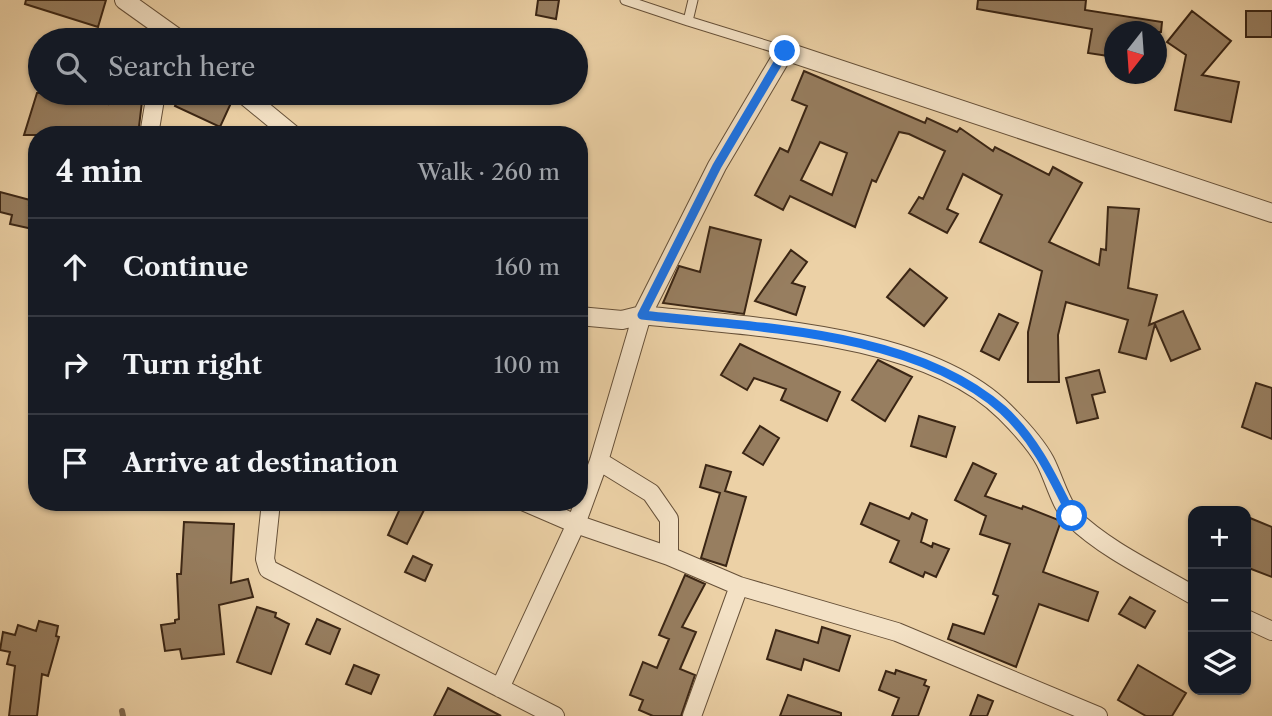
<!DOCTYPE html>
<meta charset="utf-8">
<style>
body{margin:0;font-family:"Libre Caslon Text",serif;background:#242831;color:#f1f3f6}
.controls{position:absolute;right:21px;bottom:21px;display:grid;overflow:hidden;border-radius:14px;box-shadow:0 2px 5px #0004}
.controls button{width:63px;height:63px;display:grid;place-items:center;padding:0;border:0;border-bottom:2px solid #363941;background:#171b24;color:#f1f3f6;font:35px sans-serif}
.compass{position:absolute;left:1104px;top:21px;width:63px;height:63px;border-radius:50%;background:#171b24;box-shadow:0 2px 5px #0004;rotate:197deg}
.stop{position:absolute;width:21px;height:21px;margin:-16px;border:5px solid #1a73e8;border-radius:50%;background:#fff}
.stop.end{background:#1a73e8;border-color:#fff;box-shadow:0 2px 7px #0008}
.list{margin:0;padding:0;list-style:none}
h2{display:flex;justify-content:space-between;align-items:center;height:91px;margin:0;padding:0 28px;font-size:30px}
h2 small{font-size:23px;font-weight:400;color:#9ea1a6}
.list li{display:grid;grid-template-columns:46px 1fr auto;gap:21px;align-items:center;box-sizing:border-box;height:98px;padding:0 28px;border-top:2px solid #363941}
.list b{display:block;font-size:26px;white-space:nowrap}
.list em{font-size:23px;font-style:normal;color:#9ea1a6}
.icon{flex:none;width:38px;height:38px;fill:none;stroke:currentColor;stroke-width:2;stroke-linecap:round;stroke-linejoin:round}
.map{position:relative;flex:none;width:1272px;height:716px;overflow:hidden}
.search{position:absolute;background:#171b24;box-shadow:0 2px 5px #0004;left:28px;top:28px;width:560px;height:77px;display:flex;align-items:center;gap:18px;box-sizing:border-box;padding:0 24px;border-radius:38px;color:#9ea1a6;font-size:26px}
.panel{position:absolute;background:#171b24;box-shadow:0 2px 5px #0004;left:28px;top:126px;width:560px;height:385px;border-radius:28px}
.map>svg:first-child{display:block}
</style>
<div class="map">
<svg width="1272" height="716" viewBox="0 0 1272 716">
<rect width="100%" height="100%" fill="#ecd1a6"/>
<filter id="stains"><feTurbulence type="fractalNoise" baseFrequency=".00286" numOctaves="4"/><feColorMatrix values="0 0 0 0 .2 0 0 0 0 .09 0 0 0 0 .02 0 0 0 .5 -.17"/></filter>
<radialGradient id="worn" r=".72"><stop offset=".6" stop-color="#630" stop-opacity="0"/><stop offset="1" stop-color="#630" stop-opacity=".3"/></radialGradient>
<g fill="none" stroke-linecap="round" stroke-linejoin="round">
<path stroke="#80694e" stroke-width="6" d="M122,711L123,716"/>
</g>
<path fill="#977e60" stroke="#3a2514" stroke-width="2" fill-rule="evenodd" d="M26,0H106L98,27L25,4Z
M538,0H559L556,19L536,15Z
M978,0H1086L1085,10L1162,22L1161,32H1115V57L1088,53L1092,29L977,9Z
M1192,11L1231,41L1202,75L1239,82L1231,122L1175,110L1186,55L1167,42Z
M1246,11H1272V37H1246Z
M804,71L925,123L927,118L957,132L960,128L993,151L995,147L1049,175L1053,167L1082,183L1049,242L1099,265L1101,249L1106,250L1108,207L1139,209L1128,288L1157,295L1149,325L1183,311L1200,349L1171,361L1155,324L1146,359L1119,352L1128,320L1066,302L1058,335L1059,382H1028V332L1042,271L980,242L1002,195L963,174L947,209L958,214L947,233L909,213L919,197L923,199L945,151L909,134L899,132L876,182L872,180L855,227L790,196L783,210L755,195L780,148L788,152L807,106L792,100ZM820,142L847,153L832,195L801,180Z
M37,93H59L108,104L110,93H143L138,135H24Z
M181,93H208L231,103L220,127L175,106Z
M0,192L30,200L29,205L37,207V230L10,224L12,215L0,212Z
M710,227L761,240L744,314L663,303L679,266L700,272Z
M791,250L807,262L792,283L805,287L796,315L755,301Z
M910,269L947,298L924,326L887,297Z
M999,314L1018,323L999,360L981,351Z
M740,344L840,392L827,421L781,400L786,389L754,378L747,390L721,375Z
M878,360L912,377L885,421L852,400Z
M1099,370L1105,392L1092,395L1098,418L1077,423L1066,378Z
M1256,383L1272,388V439L1242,427Z
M919,416L955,427L946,457L911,446Z
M760,426L779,438L763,465L743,453Z
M973,463L996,474L985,496L1022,509L1023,506L1061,521L1043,572L1098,592L1088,621L1039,604L1016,667L948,639L953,624L984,634L998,596L993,594L1010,544L980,534L986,516L955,500Z
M706,465L731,472L725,491L746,497L726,566L701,558L720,493L700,487Z
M403,502H428L407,544L388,535Z
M870,503L909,519L912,513L927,520L921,542L932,547L933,543L949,549L936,577L925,572L923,577L890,562L899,541L861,524Z
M1250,518L1272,527V577L1246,567V529Z
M184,522L234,524L231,583L248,579L253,597L219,605L224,654L182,659L180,649L165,651L161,625L175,623V620L179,619L177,574H181Z
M413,556L432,565L425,581L405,572Z
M685,575L705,584L682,627L696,632L680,669L695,675L681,716H653L639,710L643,700L630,695L643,662L657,668L669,639L659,635Z
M1130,597L1155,611L1145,628L1119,614Z
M257,607L276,613L275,617L289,624L271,674L237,662Z
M317,619L340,629L330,654L306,644Z
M39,621L58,626L56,636L59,637L48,676L42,674L37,716H9L15,666L7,664L10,652L0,650L3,632L15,635L18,625L36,631Z
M822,627L850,636L839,671L804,659L801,670L767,659L776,630L818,643Z
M354,665L379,675L371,694L346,684Z
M1138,665L1186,693L1172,716H1146L1118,700Z
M896,670L926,680L924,685L929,687L918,716H892L899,698L879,690L886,671L895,674Z
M448,688L501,716H434Z
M788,695L841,713V716H780Z
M978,695L993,701L987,716H970Z"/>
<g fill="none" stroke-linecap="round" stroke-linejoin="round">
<g stroke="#665038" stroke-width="11">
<path id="service" d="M625,0L688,21
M693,0L688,21L785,51"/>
</g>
<g stroke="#665038" stroke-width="20">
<path id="minor" d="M124,0L180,40
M242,93L293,135
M149,135L156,93
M579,316L622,320L642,315L717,166L785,51L1272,213
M599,461L651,493L669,519V556
M271,502L265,559L268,569L555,716
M739,586L669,556L576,524L599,461L642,315C749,327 925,332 1005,412C1018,425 1036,444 1045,461C1054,478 1060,504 1073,518C1106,550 1154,572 1193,595
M1246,619L1272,631
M500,688L576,524L525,502
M692,716L739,586L897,632L1098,716"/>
</g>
<use href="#service" stroke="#f3e1c5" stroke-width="9"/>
<use href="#minor" stroke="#f3e1c5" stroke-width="18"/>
</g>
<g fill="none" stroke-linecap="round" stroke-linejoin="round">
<path stroke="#1a73e8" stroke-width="9" d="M785,51L717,166L642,315C757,328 912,330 1003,410C1035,439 1053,478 1072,516"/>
</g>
<rect width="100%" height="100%" filter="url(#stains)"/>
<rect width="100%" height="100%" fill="url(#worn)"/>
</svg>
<div class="controls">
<button>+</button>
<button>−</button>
<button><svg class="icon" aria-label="layers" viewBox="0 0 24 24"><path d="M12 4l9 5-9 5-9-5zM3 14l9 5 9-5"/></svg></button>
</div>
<svg class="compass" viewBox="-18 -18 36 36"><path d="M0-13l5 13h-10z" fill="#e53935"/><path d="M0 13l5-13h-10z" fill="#9ea1a6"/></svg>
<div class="stop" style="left:1072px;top:516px"></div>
<div class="stop end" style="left:785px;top:51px"></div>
<div class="search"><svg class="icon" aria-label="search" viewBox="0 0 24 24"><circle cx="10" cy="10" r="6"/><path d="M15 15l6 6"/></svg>Search here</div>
<section class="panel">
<h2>4 min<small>Walk · 260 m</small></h2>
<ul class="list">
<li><svg class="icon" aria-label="ahead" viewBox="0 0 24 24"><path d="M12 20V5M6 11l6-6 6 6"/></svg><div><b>Continue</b></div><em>160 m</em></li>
<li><svg class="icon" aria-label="right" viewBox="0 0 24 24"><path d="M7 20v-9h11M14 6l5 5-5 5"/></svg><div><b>Turn right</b></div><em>100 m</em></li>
<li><svg class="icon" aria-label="arrive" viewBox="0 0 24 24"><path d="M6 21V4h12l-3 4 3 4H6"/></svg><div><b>Arrive at destination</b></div></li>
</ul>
</section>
</div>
